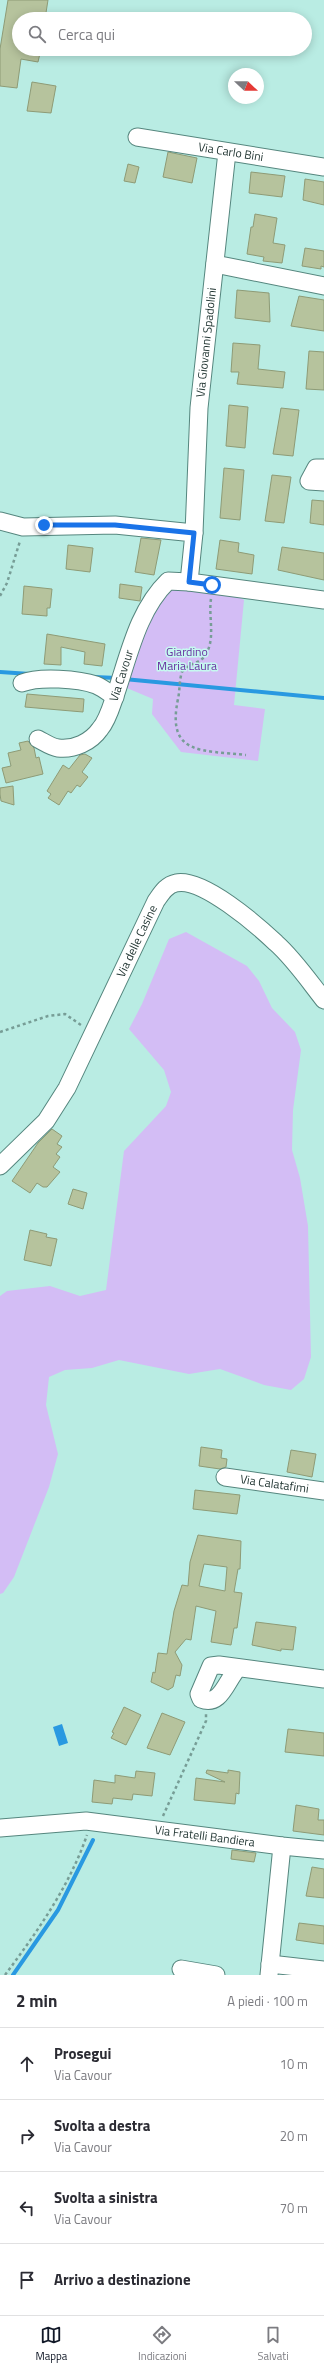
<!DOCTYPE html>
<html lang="it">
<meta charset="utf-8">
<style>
body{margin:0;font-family:"Titillium Web",sans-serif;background:#f7f7f7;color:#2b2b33}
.compass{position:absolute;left:228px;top:68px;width:36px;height:36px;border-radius:50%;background:#fff;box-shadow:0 2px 10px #0003;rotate:112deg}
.stop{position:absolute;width:12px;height:12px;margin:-9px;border:3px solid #1a73e8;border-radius:50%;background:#fff}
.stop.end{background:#1a73e8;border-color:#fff;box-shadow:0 1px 4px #0008}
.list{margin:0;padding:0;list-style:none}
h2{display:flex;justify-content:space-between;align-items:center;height:52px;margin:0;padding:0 16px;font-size:17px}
h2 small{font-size:13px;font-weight:400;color:#7c7c81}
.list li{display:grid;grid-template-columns:26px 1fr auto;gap:12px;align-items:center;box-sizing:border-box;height:72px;padding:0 16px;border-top:1px solid #e1e1e2}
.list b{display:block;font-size:15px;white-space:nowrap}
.list p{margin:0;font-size:13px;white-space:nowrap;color:#7c7c81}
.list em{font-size:13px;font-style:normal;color:#7c7c81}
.icon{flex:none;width:22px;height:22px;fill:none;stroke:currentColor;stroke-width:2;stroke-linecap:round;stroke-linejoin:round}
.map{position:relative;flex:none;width:324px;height:1975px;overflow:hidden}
.search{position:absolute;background:#fff;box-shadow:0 2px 10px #0003;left:12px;right:12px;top:12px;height:44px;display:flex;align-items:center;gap:10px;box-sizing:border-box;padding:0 14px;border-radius:22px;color:#7c7c81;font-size:15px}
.sheet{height:340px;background:#fff}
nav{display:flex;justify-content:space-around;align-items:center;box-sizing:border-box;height:56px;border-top:1px solid #e1e1e2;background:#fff;font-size:11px;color:#7c7c81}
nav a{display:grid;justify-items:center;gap:2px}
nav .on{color:#111827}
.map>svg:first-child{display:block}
</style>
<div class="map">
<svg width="324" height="1975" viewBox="0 0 324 1975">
<rect width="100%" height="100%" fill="#b9ece3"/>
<path fill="#d3bdf5" d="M173,587L239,597L244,600L234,705L265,709L258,761L181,752L152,714L153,699L122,686L155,600Z
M186,932L247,966L259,981L272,1008L295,1032L301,1050L293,1110L292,1150L300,1178L308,1226L311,1357L304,1379L291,1390L264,1385L220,1369L189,1374L119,1360L92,1368L65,1370L49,1377L46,1405L58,1454L49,1487L14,1577L3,1593L0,1594V1296L7,1291L50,1286L80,1296L106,1290L124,1151L166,1106L171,1092L164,1070L129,1029L142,1004L169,939Z"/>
<path fill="#2999e1" d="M62,1724L68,1743L59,1746L53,1727Z"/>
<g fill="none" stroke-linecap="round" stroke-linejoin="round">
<path stroke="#2999e1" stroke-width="4" d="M0,672L30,674
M94,677L117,678
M124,679L324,698
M13,1975L58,1910L93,1840"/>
</g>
<path fill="#b6c39d" stroke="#8e9b76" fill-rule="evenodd" d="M8,0H48L45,19H19V49H41L38,62L21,59L17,88L0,86V49Z
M32,82L56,86L51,113L27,111Z
M168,152L197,158L192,183L163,177Z
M128,164L139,167L135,183L124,181Z
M251,172L285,176L282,197L249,193Z
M305,179L324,182V205L303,200Z
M255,214L277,218L273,243L285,245L282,263L263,261L264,257L247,254L251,227H253Z
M305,248L324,251V267L321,266V269L302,266Z
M237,290L269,293L270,322L235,318Z
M299,296L324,300V331L291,326Z
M233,343L260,345L258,369L285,372L283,388L237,384L239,372H231Z
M309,351L324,352V390L306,389Z
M229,405L248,407L245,448L226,446Z
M281,408L299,410L293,456L273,454Z
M224,468L244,470L240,520L220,518Z
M272,475L291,477L284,523L265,521Z
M312,500L324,501V525L310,523Z
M141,538L161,540L154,575L135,572Z
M220,540L239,543L238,552L254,555L252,574L216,569Z
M68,545L93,548L90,572L66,569Z
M282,547L324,553V580L278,570Z
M120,584L142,587L140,601L119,598Z
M24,586L52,589L50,608H47V616L22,614Z
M47,634L105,644L102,666L84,664L85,652L61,647V665L44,664Z
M27,694L84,699L83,712L25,707Z
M28,741L34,748L36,758L39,757L43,774L6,783L2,768L11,766L8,753L21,750L19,743Z
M85,754L92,758L82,772L88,777L80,787L77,785L71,793L68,791L59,805L48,798L51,794L47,791L63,765L69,769L80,755Z
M13,786L14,805L1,801L0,794V788Z
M52,1129L62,1136L57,1144L62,1147L56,1154L60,1157L53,1167L60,1172L47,1187H43L37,1183L30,1193L12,1181L38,1143Z
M73,1189L87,1193L83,1209L68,1204Z
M30,1230L47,1234L46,1237L57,1239L51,1266L24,1260Z
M201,1447L222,1450L221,1458L227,1459L226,1467L220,1469L199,1466Z
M291,1450L316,1454L312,1477L287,1472Z
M195,1490L240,1495L237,1514L193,1509Z
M198,1535L241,1541L240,1569H238L234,1592L242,1593L237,1628H234L231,1645L211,1642L216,1611L196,1606L191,1640L186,1639L175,1652L182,1665L180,1676L176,1675L173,1687L168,1690L151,1682L153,1672L155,1673L158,1653L167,1654L174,1611L182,1585L188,1586L190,1562ZM204,1564L227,1567L225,1591L199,1586Z
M256,1622L296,1627L293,1650L281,1649V1651L252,1645Z
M124,1707L141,1715L126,1745L111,1738L114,1733L112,1732Z
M162,1713L185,1722L170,1755L147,1748Z
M288,1729L324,1733V1756L285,1752Z
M207,1770L228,1773V1770L240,1772L239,1794L236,1793L235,1804L194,1800L196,1778L225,1782L206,1773Z
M136,1771L155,1773L152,1796L133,1794L132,1800L113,1798L112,1804L92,1802L94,1780L115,1783V1775L135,1778Z
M296,1805L319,1809L318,1820H324V1835L293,1831Z
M232,1850L256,1853L254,1862L231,1859Z
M312,1867L324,1869V1898L306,1896Z
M299,1923L324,1926V1944L296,1940Z"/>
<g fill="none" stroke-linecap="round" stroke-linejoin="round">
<g stroke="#55867e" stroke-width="19">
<g id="minor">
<path id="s1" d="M137,137L324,167"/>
<path d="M215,264L324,286"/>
<path d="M324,468H316L309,481L324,482"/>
<path d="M0,521L23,527L115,525L194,533L189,582L324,600"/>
<path id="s2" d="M194,533L199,408L227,152"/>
<path d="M22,683C39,676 79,679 96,685C103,688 109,693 115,697"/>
<path id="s3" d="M38,739C44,742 51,747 58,748C74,750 91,742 100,729C108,720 112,704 116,693C129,655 138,610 168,581L189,582"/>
<path id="s4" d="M0,1166L46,1121L67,1088L156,901C161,894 166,885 176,883C202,877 257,925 276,943C294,959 309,981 324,1000"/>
<path id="s5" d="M225,1477L324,1491"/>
<path d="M238,1668C226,1681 221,1707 201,1699L199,1694L211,1666L219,1665L324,1679"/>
<path id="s6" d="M0,1828L86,1821L282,1846L324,1850"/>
<path d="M270,1964L324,1970"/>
<path d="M181,1969L216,1975"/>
<path d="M269,1975L282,1846"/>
</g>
</g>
<path stroke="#779d96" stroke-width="2.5" stroke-dasharray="3 3" stroke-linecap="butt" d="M0,596L7,583L20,541
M211,599C208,618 217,642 203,658C197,664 187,664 182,672C179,681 180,690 178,699C166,756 203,750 246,755
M0,1032L48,1016L65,1014L81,1025
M163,1816L206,1721V1714
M5,1975C37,1932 69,1887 87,1835"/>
<use href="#minor" stroke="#fff" stroke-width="17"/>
</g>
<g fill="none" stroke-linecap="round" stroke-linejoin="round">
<path stroke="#1a73e8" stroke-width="5" d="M44,525H115L194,533L189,582L212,585"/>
</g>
<g text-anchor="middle" stroke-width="3" stroke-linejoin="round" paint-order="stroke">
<g font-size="12" fill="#1f3330" stroke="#c6f9f0">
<text dy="4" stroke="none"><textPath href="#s1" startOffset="95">Via Carlo Bini</textPath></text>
<text dy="4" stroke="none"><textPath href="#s2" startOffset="191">Via Giovanni Spadolini</textPath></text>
<text dy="4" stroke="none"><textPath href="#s3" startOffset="128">Via Cavour</textPath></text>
<text dy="4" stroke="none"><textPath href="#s4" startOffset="266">Via delle Casine</textPath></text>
<text dy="4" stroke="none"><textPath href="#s5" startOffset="50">Via Calatafimi</textPath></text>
<text dy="4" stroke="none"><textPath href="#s6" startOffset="206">Via Fratelli Bandiera</textPath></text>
</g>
<g font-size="12" fill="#6930a0" stroke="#c6f9f0">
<text x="187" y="656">Giardino<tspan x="187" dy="14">Maria Laura</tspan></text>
</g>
</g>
</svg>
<svg class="compass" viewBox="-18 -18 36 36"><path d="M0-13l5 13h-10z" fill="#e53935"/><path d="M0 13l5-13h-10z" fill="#7c7c81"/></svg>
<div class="stop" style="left:212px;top:585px"></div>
<div class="stop end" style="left:44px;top:525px"></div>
<div class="search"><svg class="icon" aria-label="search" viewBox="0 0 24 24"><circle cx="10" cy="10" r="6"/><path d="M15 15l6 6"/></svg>Cerca qui</div>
</div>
<section class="sheet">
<h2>2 min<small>A piedi · 100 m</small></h2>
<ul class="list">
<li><svg class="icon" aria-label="ahead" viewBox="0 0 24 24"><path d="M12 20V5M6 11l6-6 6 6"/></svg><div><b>Prosegui</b><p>Via Cavour</p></div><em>10 m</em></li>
<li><svg class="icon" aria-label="right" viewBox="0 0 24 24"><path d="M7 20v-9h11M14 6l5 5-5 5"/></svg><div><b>Svolta a destra</b><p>Via Cavour</p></div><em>20 m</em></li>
<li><svg class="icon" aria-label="left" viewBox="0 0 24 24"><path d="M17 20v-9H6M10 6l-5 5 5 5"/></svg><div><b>Svolta a sinistra</b><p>Via Cavour</p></div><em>70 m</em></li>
<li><svg class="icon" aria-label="arrive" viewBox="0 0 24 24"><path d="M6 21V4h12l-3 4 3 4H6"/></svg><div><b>Arrivo a destinazione</b></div></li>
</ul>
</section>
<nav>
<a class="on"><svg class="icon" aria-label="map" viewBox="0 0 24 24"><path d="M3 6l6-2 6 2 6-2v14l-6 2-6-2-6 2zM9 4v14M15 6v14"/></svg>Mappa</a>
<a><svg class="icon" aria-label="directions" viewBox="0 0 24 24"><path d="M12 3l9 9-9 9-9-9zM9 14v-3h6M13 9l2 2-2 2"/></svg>Indicazioni</a>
<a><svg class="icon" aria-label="saved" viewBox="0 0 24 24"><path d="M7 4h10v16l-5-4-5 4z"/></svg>Salvati</a>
</nav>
